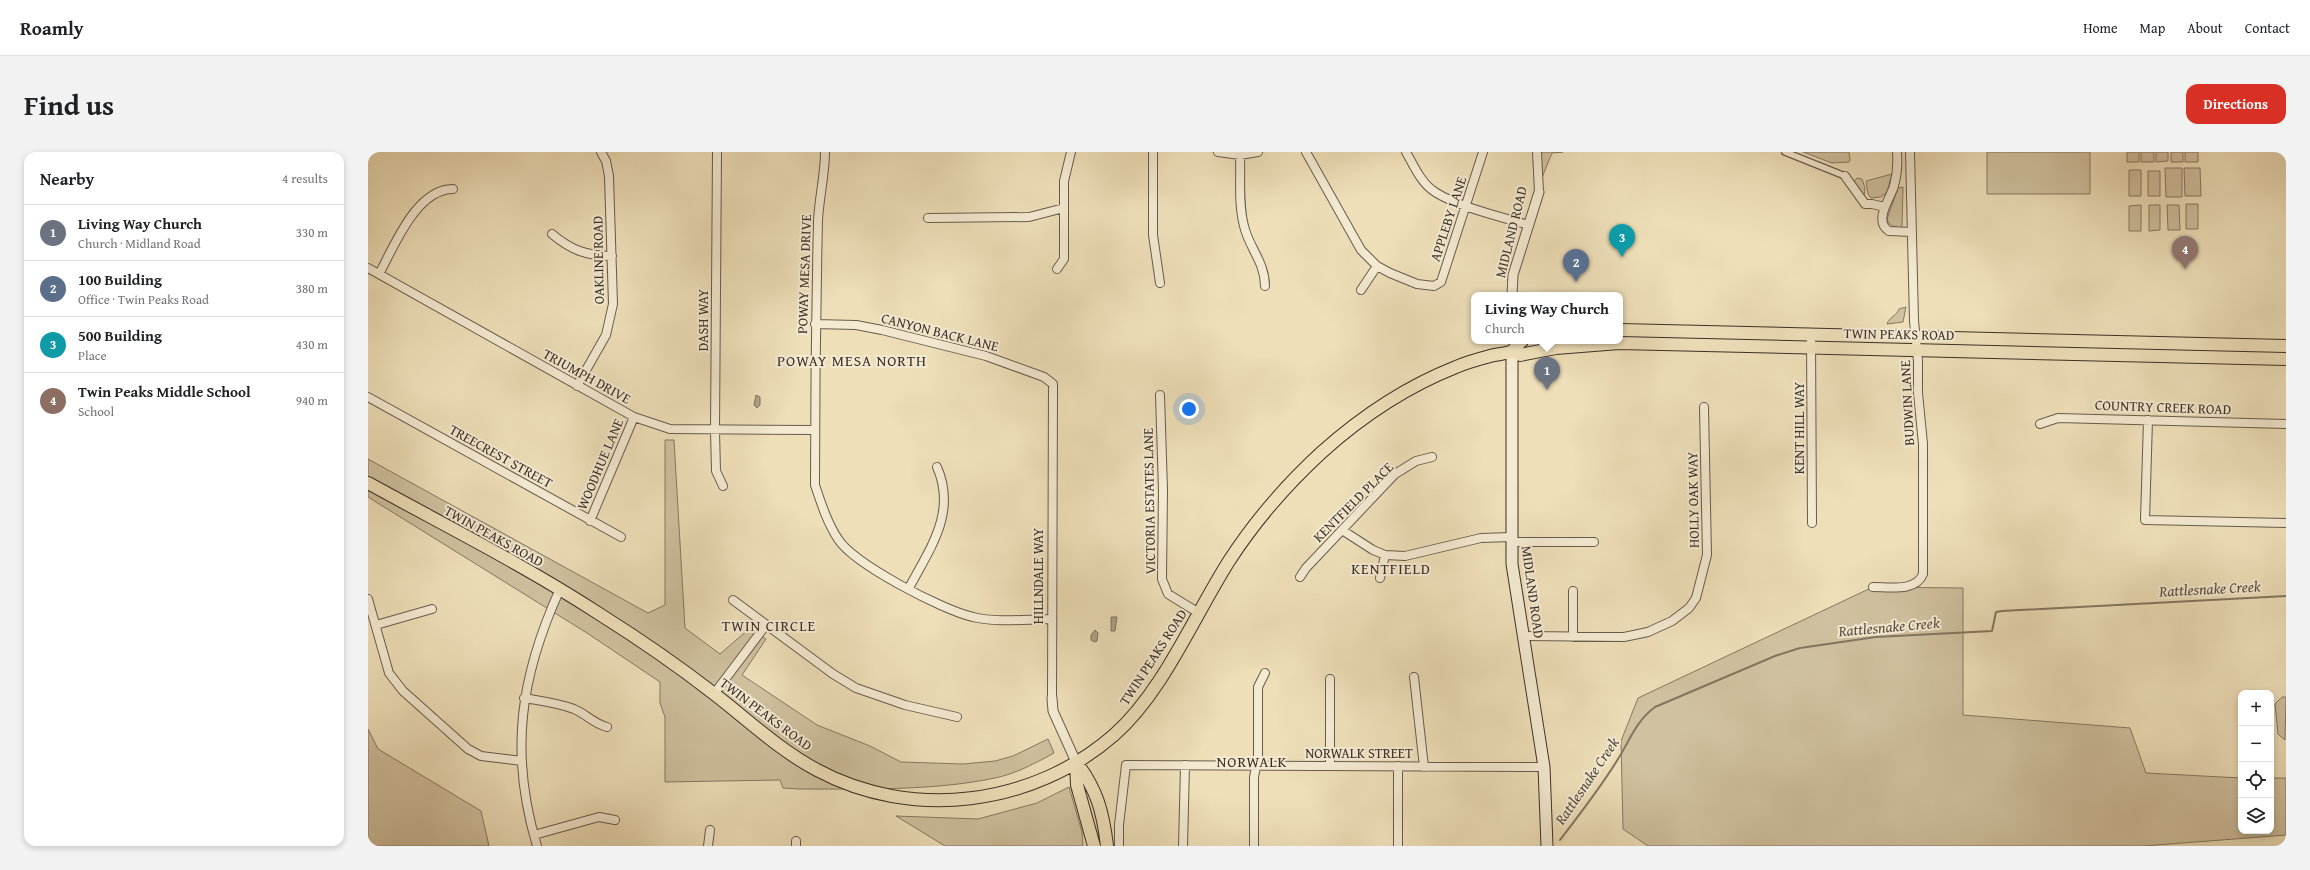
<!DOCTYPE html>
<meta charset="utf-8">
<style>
body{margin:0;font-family:"Gentium Book Plus",serif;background:#f2f2f2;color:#202124}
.controls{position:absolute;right:12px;bottom:12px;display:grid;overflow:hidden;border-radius:8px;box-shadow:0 2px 6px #0003}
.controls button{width:36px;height:36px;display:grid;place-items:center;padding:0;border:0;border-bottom:1px solid #e0e0e0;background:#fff;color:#202124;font:20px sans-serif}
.you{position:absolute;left:821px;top:257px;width:14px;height:14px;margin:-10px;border:3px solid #fff;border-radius:50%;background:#1a73e8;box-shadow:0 0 0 6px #1a73e833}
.badge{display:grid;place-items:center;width:26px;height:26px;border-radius:50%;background:#d93025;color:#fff;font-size:13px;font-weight:700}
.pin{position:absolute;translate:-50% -33px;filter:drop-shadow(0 1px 2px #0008)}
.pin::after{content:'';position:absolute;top:21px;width:14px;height:12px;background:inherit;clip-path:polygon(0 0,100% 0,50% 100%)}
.popup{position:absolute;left:1103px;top:140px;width:152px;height:52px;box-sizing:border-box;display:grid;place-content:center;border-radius:8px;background:#fff;filter:drop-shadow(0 1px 3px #0005);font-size:13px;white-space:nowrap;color:#757577}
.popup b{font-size:15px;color:#202124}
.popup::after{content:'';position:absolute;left:50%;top:100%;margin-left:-8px;border:8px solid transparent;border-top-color:#fff}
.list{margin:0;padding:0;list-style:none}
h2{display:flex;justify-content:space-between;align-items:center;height:52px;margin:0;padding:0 16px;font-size:17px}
h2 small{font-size:13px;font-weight:400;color:#757577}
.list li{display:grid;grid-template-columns:26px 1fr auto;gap:12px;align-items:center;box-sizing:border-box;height:56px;padding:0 16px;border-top:1px solid #e0e0e0}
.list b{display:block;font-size:15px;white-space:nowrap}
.list p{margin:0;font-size:13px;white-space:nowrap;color:#757577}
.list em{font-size:13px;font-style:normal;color:#757577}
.icon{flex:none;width:22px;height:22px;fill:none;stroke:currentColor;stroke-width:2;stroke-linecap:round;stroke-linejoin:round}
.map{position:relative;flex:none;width:1918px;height:694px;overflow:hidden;border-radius:12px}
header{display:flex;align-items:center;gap:24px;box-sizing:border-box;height:56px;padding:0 20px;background:#fff;border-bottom:1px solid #e0e0e0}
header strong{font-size:19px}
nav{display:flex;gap:22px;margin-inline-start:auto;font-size:14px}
.intro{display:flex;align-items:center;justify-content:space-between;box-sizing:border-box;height:96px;padding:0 24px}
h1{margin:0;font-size:28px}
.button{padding:10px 18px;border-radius:12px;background:#d93025;color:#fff;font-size:14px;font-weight:700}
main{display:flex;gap:24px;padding:0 24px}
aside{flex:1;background:#fff;border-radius:12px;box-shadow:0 2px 6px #0003}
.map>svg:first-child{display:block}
</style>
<header>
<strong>Roamly</strong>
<nav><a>Home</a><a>Map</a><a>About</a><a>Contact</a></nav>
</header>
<div class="intro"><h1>Find us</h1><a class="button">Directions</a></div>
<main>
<aside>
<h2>Nearby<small>4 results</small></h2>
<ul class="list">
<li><span class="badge" style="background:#6b7280">1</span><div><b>Living Way Church</b><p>Church · Midland Road</p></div><em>330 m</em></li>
<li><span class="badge" style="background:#5c6f8a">2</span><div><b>100 Building</b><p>Office · Twin Peaks Road</p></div><em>380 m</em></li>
<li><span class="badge" style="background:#0f9aa8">3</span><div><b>500 Building</b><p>Place</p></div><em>430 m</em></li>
<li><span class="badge" style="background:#8d6e63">4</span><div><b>Twin Peaks Middle School</b><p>School</p></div><em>940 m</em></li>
</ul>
</aside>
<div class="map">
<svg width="1918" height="694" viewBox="0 0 1918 694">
<rect width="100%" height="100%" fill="#eedfb9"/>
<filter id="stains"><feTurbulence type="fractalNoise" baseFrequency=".005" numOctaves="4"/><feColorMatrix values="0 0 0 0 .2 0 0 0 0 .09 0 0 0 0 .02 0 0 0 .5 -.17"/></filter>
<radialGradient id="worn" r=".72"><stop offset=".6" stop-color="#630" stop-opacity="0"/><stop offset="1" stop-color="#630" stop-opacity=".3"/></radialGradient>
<path fill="#d0c1a0" stroke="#867864" d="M1172,0H1195L1184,1L1173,28Z
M1435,0H1481L1482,8L1481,10L1464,11Z
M1619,0H1722V42H1619Z
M1759,0H1771V10H1759Z
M1773,0H1786V10H1773Z
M1788,0H1800V9L1788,10Z
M1803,0H1815V10H1803Z
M1817,0H1830V10H1817Z
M1797,16H1814V45H1798Z
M1816,16H1832L1833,44H1817Z
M1761,18H1773V44H1761Z
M1780,19H1792V44H1780Z
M1524,22L1519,40L1513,45L1503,46L1500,42L1498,29Z
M1489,26L1494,27L1497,36L1496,44L1485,31Z
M1535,35L1534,76C1527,76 1521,73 1519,67L1530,36Z
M1818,52H1830V77H1818Z
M1773,53V79H1761V54Z
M1781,53H1792V78L1781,79Z
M1799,53H1811L1812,78H1800Z
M1538,155L1535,170L1519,172C1521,165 1529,164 1531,157Z
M297,288H306L317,476L352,502L382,476L398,487L374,523L449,573L502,594L533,610L595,612L627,609L645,604L680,587L686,601C668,611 647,622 627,626C566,639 492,637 430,637L415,636L412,628L297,630V565L292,551V530L219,481L0,345V307L280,461L297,453Z
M1505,435L1595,436V563L1762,576L1778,621L1873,626V679H1903V626H1918V683L1776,694H1280L1255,677L1253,589L1270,546Z
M1914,545H1918L1917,588L1910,582L1907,552Z
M0,577L10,597L113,659L121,694H0Z
M701,635L714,680L715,694H577L528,664L610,667L669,651Z"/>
<path fill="#b1a387" stroke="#827561" d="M388,243L392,245V253L389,256L386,253Z
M743,465H749L747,479H743Z
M727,478L730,481L729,489L726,490L723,488V483Z"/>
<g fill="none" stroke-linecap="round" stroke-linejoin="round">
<path stroke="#827561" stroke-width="2" d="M1192,688C1212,662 1233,635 1250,607C1262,588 1268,569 1287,555L1407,504L1432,496L1508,485L1624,479L1628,460L1634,459L1918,444"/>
<g stroke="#685b4c" stroke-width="8">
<path id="pedestrian" d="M1417,0L1477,24"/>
</g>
<g stroke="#685b4c" stroke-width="10">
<path id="minor" d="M349,0L347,279L348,319L355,334
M457,0C457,23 451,46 450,69C448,157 447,245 447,333C453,351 459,370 470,387C486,412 574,458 605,465C629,471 659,467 684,467
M785,0V83L792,131
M850,0L872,3L890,0
M938,0L993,98L1009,114L1022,121L1049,132L1066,134L1073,130L1115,0
M1038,0C1046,14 1053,31 1067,40C1088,54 1136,66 1161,73
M1169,0L1171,40
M1529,0C1530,12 1529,23 1526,34C1522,47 1505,69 1521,79L1544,80
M872,3C873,26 870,51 876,74C881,96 897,110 897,134
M1477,24L1497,52H1504L1517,55
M560,66L661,65L696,56
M184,82C203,98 219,104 244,104
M0,116L266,265L302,277L447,278
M689,117L696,107V29L703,0
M11,122C26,95 48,37 85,37
M993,138L1009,114
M447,172L488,173L514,178L618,204L676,225L685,232L684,546
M1443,181L1444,371
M209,234L238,183L245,152L241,24L238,9L233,0
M792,243L795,338L794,427L800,442L831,461
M0,245L253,385
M1780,268L1777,368L1918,371
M1672,272L1690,266L1918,272
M222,369L266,265
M974,378L1005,398L1017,403L1037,404L1113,386L1143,385
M1143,390H1226
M932,425L938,416L1027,322L1048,309L1064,305
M1012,426L1017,403
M1505,435C1521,435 1548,440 1555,422V292L1550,241V209L1546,169L1542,0
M541,436C562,396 589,361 569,315
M1205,439V485
M0,447L21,521L35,539L100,597L113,604L154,609
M365,448L465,522L488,536L537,553L589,565
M8,473L64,457
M1156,484L1256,485L1280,480L1304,469L1321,456L1328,446L1339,403L1336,255
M1046,525L1056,615
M346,542L398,473
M156,546C173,549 190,551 206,557C218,562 226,572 239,575
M962,614V527
M1030,614V694
M166,683L231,665L247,668
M169,694C141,601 152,525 192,437
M340,694L342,678
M428,694V689
M751,694V673L758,613L1176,615
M815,694L817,613
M886,694V625L890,605V535L897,521"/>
</g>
<g stroke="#685b4c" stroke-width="11">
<path id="tertiary" d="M1144,143L1145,123L1171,40
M684,546L685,559L708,610"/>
</g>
<g stroke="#3b2f27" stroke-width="13">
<path id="secondary" d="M1144,199V412L1176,615L1179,694"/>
</g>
<g stroke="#3b2f27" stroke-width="14">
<path id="primary" d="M1252,178L1918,194
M1144,199L1152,203L1188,196L1251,191L1918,207
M0,331C78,374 158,414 233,463C271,487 309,513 345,541C379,567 411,598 449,618C544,669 665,654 746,583C795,540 826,464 861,409C887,369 919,332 954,300C993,265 1040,234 1088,215C1099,210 1111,207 1122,204C1129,202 1138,202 1144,199C1148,196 1150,192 1154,189
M708,610C729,637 735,660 739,694
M708,610L709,633L726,694"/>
</g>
<use href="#pedestrian" stroke="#f4ead2" stroke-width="5.5"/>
<use href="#minor" stroke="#f4ead2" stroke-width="8"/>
<use href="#tertiary" stroke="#f4ead2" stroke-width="9"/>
<use href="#secondary" stroke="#f4ead2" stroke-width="11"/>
<use href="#primary" stroke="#eedfb9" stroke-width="12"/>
</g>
<g text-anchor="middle" stroke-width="4" stroke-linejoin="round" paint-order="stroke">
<g font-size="14" fill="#3b2f27" stroke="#f4ead2">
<text transform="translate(1080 67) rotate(-72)" y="5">APPLEBY LANE</text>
<text transform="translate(1143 80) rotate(-76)" y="5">MIDLAND ROAD</text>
<text transform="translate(230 108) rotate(-91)" y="5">OAKLINE ROAD</text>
<text transform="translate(436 122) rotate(-88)" y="5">POWAY MESA DRIVE</text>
<text transform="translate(335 168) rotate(-90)" y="5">DASH WAY</text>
<text transform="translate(572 180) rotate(14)" y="5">CANYON BACK LANE</text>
<text transform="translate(1531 182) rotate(1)" y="5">TWIN PEAKS ROAD</text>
<text transform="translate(219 224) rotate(29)" y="5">TRIUMPH DRIVE</text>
<text transform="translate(1539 251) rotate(-93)" y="5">BUDWIN LANE</text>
<text transform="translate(1795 255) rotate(2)" y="5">COUNTRY CREEK ROAD</text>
<text transform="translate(1431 276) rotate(-90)" y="5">KENT HILL WAY</text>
<text transform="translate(133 304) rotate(29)" y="5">TREECREST STREET</text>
<text transform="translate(232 312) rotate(-67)" y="5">WOODHUE LANE</text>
<text transform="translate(1325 348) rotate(-91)" y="5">HOLLY OAK WAY</text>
<text transform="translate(781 349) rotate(-91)" y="5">VICTORIA ESTATES LANE</text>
<text transform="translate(985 350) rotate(-45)" y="5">KENTFIELD PLACE</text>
<text transform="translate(126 384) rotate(29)" y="5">TWIN PEAKS ROAD</text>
<text transform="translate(670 424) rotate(-90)" y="5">HILLNDALE WAY</text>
<text transform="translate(1165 440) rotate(82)" y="5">MIDLAND ROAD</text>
<text transform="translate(785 505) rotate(-57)" y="5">TWIN PEAKS ROAD</text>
<text transform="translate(398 562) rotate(37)" y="5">TWIN PEAKS ROAD</text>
<text x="991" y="606">NORWALK STREET</text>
</g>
<g font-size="15" letter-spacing="1" fill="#3b2f27" stroke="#f4ead2">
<text x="484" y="214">POWAY MESA NORTH</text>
<text x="1023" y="422">KENTFIELD</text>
<text x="401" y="479">TWIN CIRCLE</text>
<text x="884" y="615">NORWALK</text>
</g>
<g font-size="15" font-style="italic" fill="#584c3f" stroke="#f4ead2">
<text transform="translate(1842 437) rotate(-3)" y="5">Rattlesnake Creek</text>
<text transform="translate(1521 475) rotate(-5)" y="5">Rattlesnake Creek</text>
<text transform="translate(1219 629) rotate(-56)" y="5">Rattlesnake Creek</text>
</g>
</g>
<rect width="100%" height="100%" filter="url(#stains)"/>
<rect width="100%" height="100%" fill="url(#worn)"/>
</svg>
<div class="controls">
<button>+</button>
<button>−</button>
<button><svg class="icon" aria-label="locate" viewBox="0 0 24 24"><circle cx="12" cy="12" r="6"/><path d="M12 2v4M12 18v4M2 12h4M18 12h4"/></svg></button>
<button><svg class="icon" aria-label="layers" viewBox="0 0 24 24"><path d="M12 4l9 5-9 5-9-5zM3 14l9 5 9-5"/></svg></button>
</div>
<div class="you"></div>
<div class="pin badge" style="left:1179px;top:238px;background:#6b7280">1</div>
<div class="popup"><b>Living Way Church</b>Church</div>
<div class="pin badge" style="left:1208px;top:130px;background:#5c6f8a">2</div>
<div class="pin badge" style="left:1254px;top:105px;background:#0f9aa8">3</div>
<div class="pin badge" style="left:1817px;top:117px;background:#8d6e63">4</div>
</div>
</main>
